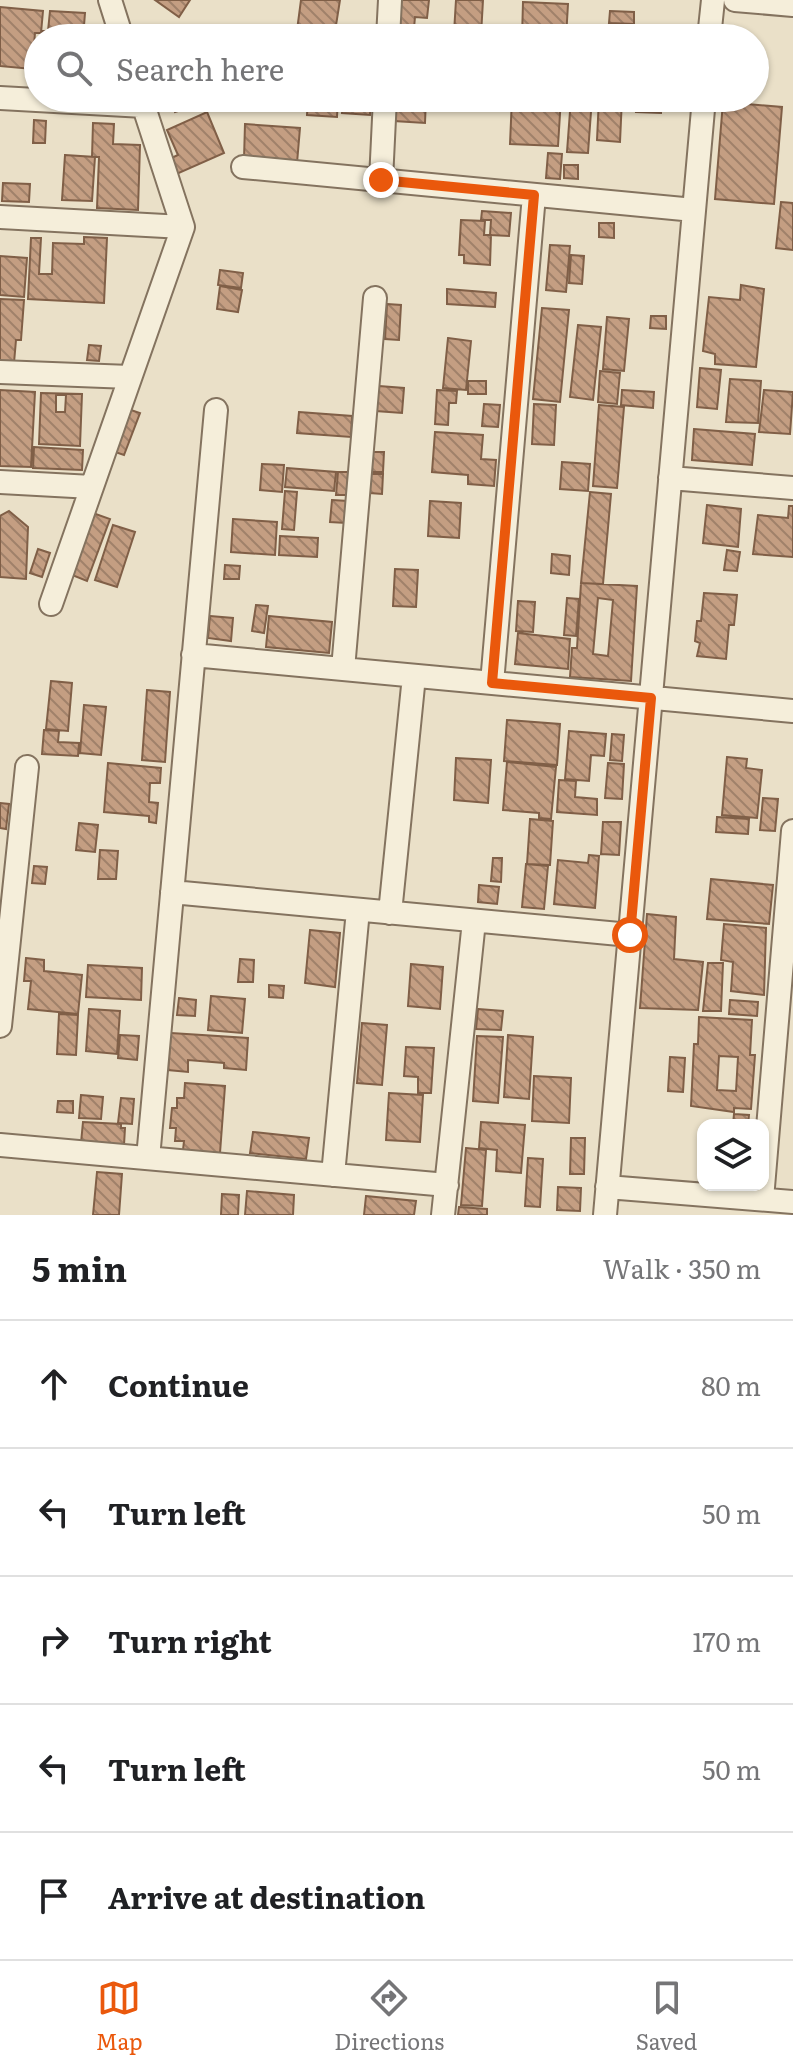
<!DOCTYPE html>
<meta charset="utf-8">
<style>
body{margin:0;font-family:Literata,serif;background:#f6f6f6;color:#202124}
.controls{position:absolute;right:24px;bottom:24px;display:grid;overflow:hidden;border-radius:16px;box-shadow:0 2px 6px #0004}
.controls button{width:72px;height:72px;display:grid;place-items:center;padding:0;border:0;border-bottom:2px solid #e0e0e0;background:#fff;color:#202124;font:40px sans-serif}
.stop{position:absolute;width:24px;height:24px;margin:-18px;border:6px solid #ea580c;border-radius:50%;background:#fff}
.stop.end{background:#ea580c;border-color:#fff;box-shadow:0 2px 8px #0008}
.list{margin:0;padding:0;list-style:none}
h2{display:flex;justify-content:space-between;align-items:center;height:104px;margin:0;padding:0 32px;font-size:34px}
h2 small{font-size:26px;font-weight:400;color:#757577}
.list li{display:grid;grid-template-columns:52px 1fr auto;gap:24px;align-items:center;box-sizing:border-box;height:128px;padding:0 32px;border-top:2px solid #e0e0e0}
.list b{display:block;font-size:30px;white-space:nowrap}
.list em{font-size:26px;font-style:normal;color:#757577}
.icon{flex:none;width:44px;height:44px;fill:none;stroke:currentColor;stroke-width:2;stroke-linecap:round;stroke-linejoin:round}
.map{position:relative;flex:none;width:793px;height:1215px;overflow:hidden}
.search{position:absolute;background:#fff;box-shadow:0 2px 6px #0004;left:24px;right:24px;top:24px;height:88px;display:flex;align-items:center;gap:20px;box-sizing:border-box;padding:0 28px;border-radius:44px;color:#757577;font-size:30px}
.sheet{height:744px;background:#fff}
nav{display:flex;justify-content:space-around;align-items:center;box-sizing:border-box;height:112px;border-top:2px solid #e0e0e0;background:#fff;font-size:22px;color:#757577}
nav a{display:grid;justify-items:center;gap:4px}
nav .on{color:#ea580c}
.map>svg:first-child{display:block}
</style>
<div class="map">
<svg width="793" height="1215" viewBox="0 0 793 1215">
<defs>
<pattern id="building-back-hatch" width="6" height="6" patternUnits="userSpaceOnUse" patternTransform="scale(2)"><rect width="6" height="6" fill="#c49e82"/><path d="M-1 5l2 2M0 0l6 6M5-1l2 2" fill="none" stroke="#a0816a"/></pattern>
</defs>
<rect width="100%" height="100%" fill="#eae0c8"/>
<path fill="url(#building-back-hatch)" stroke="#805f47" stroke-width="2" fill-rule="evenodd" d="M155,0H190L179,17Z
M301,0H340L334,38H296Z
M397,0H429L427,18L415,17L414,28L395,26Z
M456,0H483L481,35L454,33Z
M523,2L568,4L566,38H522Z
M0,7L43,11L41,33H35L32,69L0,66Z
M50,11L85,13L83,38H42L43,31H48Z
M610,11L634,12V24L609,23Z
M171,98H206L207,102L175,112Z
M308,98H338L337,117L307,115Z
M344,98H371L370,115L342,113Z
M395,98H426L425,123L394,121Z
M447,98H504V108L447,104Z
M512,98H561L558,146L510,144Z
M571,98H592L588,153L567,152Z
M599,98H622L620,142L597,140Z
M637,98H661V113L636,112Z
M723,102L782,107L774,204L715,199Z
M207,112L224,153L172,176L165,161L178,155L167,130Z
M34,120L46,121L45,143H33Z
M93,123L114,124L113,144L140,145L138,210L97,208L99,157H92Z
M245,124L300,128L297,163L244,159Z
M548,153L562,154L560,179L546,178Z
M65,155L95,157L92,201L62,200Z
M564,165H578V179L564,178Z
M3,183L30,184L29,202L2,201Z
M781,202L793,203V250L776,248Z
M482,211L511,213L509,236L490,235L491,220H481Z
M461,220L485,221L484,235H491L490,265L464,263V255H459Z
M599,223H614V238L599,237Z
M84,237L107,238L104,303L28,299L31,238H41L39,274H52L53,243L84,244Z
M550,245L570,246L566,292L546,290Z
M571,255L584,256L582,284L569,283Z
M0,256L27,258L24,297L0,295Z
M220,270L243,273L241,288L218,285Z
M741,285L764,289L756,367L715,364V354L703,351L709,297L740,300Z
M220,286L242,290L238,312L217,309Z
M447,289L496,293L495,307L447,304Z
M0,299L24,300L21,340H16L14,363L0,362Z
M387,304L401,305L399,340L385,339Z
M542,308L569,310L560,402L533,399Z
M651,316H666V329L650,328Z
M607,317L629,319L624,371L603,369Z
M578,325L601,327L593,400L570,397Z
M448,338L471,341L466,390L443,388Z
M89,345L101,346L99,361L87,360Z
M700,368L721,370L717,409L697,407Z
M600,371L620,373L617,404L598,402Z
M730,379L761,381L758,423L726,422Z
M468,381H486V394H468Z
M379,386L404,388L402,413L376,411Z
M0,390L35,392L31,467L0,466Z
M437,390L457,391L456,403H449L448,425L435,424Z
M622,390L654,392L653,408L621,405Z
M764,390L793,392L790,434L759,432Z
M41,393L82,394L80,446L39,444ZM56,395H66L65,412H56Z
M484,404L500,405L498,427L482,426Z
M534,404L556,405L554,445L532,444Z
M599,405L624,407L617,488L593,486Z
M128,409L140,413L124,455L112,451Z
M299,412L352,416L351,437L297,433Z
M694,429L755,434L752,465L692,460Z
M435,432L483,435L481,459L496,460L494,486L468,484V475L432,472Z
M34,447L83,450L82,470L33,468Z
M372,452H384L383,472H371Z
M562,462L590,464L588,491L560,489Z
M262,464L284,465L282,492L260,490Z
M287,468L336,472L334,491L285,487Z
M338,472H348L347,495H336Z
M370,474H383L382,494L370,493Z
M285,491L297,492L294,530L282,529Z
M590,492L611,494L603,584L581,583Z
M332,500L348,501L346,523L330,522Z
M430,501L461,503L459,538L428,536Z
M707,505L741,509L738,547L703,543Z
M789,506H793V557L753,554L758,515L788,518Z
M9,511L28,527L26,579L0,577V516Z
M90,512L110,519L87,581L67,573Z
M233,519L277,522L275,555L231,552Z
M113,525L135,532L117,587L95,580Z
M280,536L318,538L317,557L279,555Z
M38,549L50,553L42,577L30,573Z
M727,550L740,552L737,571L724,570Z
M552,554L570,556L569,575L551,573Z
M225,565L240,566L239,579H224Z
M395,569L418,570L416,607L393,606Z
M581,583L637,586L631,681L570,677L572,648H577ZM598,598L613,600L608,656L593,654Z
M704,593L737,595L734,625H729L726,659L697,656L700,643L695,641L697,621H701Z
M567,598L579,599L576,636L564,635Z
M518,601L535,602L533,632L516,631Z
M256,605L268,606L264,633L252,631Z
M210,616L233,618L231,641L208,638Z
M269,616L332,622L329,653L266,647Z
M518,633L570,639L568,669L515,664Z
M51,681L72,683L68,731L46,729Z
M147,690L170,692L165,762L142,760Z
M84,705L106,707L101,755L80,753Z
M507,720L560,724L557,765L504,761Z
M44,730L59,731L58,742L79,743L78,756L42,754Z
M569,731L606,734L604,756L591,755L589,781L565,779Z
M612,734L624,735L622,761L610,760Z
M727,757L747,759L746,768L762,770L757,818L722,815Z
M456,758L491,760L488,803L454,800Z
M507,762L556,767L551,819L539,818V813L503,810Z
M108,763L161,768L160,783H150L149,802L158,803L156,823L149,822V816L104,812Z
M608,763L624,764L622,799L605,798Z
M559,780L576,781L575,797L597,799V815L557,812Z
M763,798L778,799L775,831L760,830Z
M0,803L9,804L6,829L0,828Z
M717,817L749,819L748,834L716,832Z
M530,819L553,821L550,865L527,864Z
M603,822H621L619,855L601,854Z
M79,823L98,825L95,852L76,850Z
M100,850L118,851L116,879H98Z
M589,855L599,856L595,908L554,904L558,860L588,863Z
M493,858H502L501,882L491,881Z
M526,864L548,866L544,909L522,907Z
M34,866L47,867L45,884L32,883Z
M711,879L773,885L769,924L707,919Z
M479,885L499,887L497,904L478,902Z
M647,914L676,917L674,959L703,962L698,1010L640,1008Z
M724,924L766,928L764,995L731,991L733,962L721,960Z
M310,930L340,933L335,987L305,983Z
M26,958L44,960V971L82,975L78,1014L28,1009L31,981H24Z
M240,959L254,960L253,982H238Z
M708,963H723L721,1011H703Z
M411,964L443,967L440,1009L408,1006Z
M88,965L142,968L141,1000L86,997Z
M269,985L284,986L283,998L269,997Z
M211,996L245,999L242,1033L208,1030Z
M179,998L196,1000L195,1016L177,1015Z
M730,1000L758,1002L757,1016L729,1014Z
M89,1009L120,1011L117,1054L86,1051Z
M478,1009L503,1011L501,1030L476,1029Z
M59,1014L78,1015L76,1055L57,1054Z
M699,1017L752,1020L750,1055H755L751,1109L734,1108V1112L691,1106L694,1044H698ZM719,1056L738,1057L736,1091L717,1090Z
M362,1023L387,1025L382,1085L357,1083Z
M171,1033L248,1038L246,1070L224,1068V1063L188,1060V1072L168,1070Z
M120,1035L139,1036L137,1060L118,1058Z
M508,1035L533,1037L529,1099L504,1097Z
M477,1036L503,1037L498,1103L473,1101Z
M406,1047L434,1048L431,1093H418V1077L404,1076Z
M670,1057L685,1058L683,1092L668,1091Z
M534,1076L571,1078L569,1123L532,1121Z
M185,1083L225,1086L220,1153L183,1150L184,1141H175L176,1128H170L172,1108H177V1098H184Z
M389,1093L423,1095L420,1142L386,1140Z
M81,1095L103,1097L101,1119L79,1118Z
M121,1098L134,1099L132,1124L118,1123Z
M58,1101H73V1113L57,1112Z
M734,1114L749,1115L748,1125H733Z
M83,1122L121,1124V1128H125L124,1145L81,1143Z
M481,1122L525,1125L521,1173L496,1171L497,1150L479,1148Z
M253,1132L309,1138L306,1159L250,1153Z
M571,1138H585L584,1174H570Z
M466,1148L486,1150L482,1206L461,1205Z
M528,1158L543,1159L540,1207L525,1206Z
M97,1172L122,1174L119,1215H93Z
M558,1187L581,1188L580,1211L557,1210Z
M247,1191L294,1195L293,1215H245Z
M222,1194L239,1195L238,1215H221Z
M366,1196L416,1201L414,1215H364Z
M459,1207L487,1209V1215H458Z"/>
<g fill="none" stroke-linecap="round" stroke-linejoin="round">
<g stroke="#84735f" stroke-width="26">
<path id="minor" d="M110,0L122,38
M735,0L793,5
M388,38L390,0
M709,38L713,0
M0,98L144,106
M243,167L694,210
M381,180L385,98
M0,217L183,227
M0,372L130,377
M670,478L793,488
M0,482L92,487
M51,604L183,227L141,98
M193,655L793,711
M343,669L375,298
M492,683L534,195
M172,892L630,935
M390,913L414,676
M0,1026L27,767
M0,1145L447,1185
M148,1158L216,410
M333,1175L358,910
M607,1187L793,1202
M762,1199L793,831
M443,1215L474,921
M605,1215L704,98"/>
</g>
<use href="#minor" stroke="#f5eeda" stroke-width="22"/>
</g>
<g fill="none" stroke-linecap="round" stroke-linejoin="round">
<path stroke="#ea580c" stroke-width="10" d="M381,180L534,195L492,683L651,698L630,935"/>
</g>
</svg>
<div class="controls">
<button><svg class="icon" aria-label="layers" viewBox="0 0 24 24"><path d="M12 4l9 5-9 5-9-5zM3 14l9 5 9-5"/></svg></button>
</div>
<div class="stop" style="left:630px;top:935px"></div>
<div class="stop end" style="left:381px;top:180px"></div>
<div class="search"><svg class="icon" aria-label="search" viewBox="0 0 24 24"><circle cx="10" cy="10" r="6"/><path d="M15 15l6 6"/></svg>Search here</div>
</div>
<section class="sheet">
<h2>5 min<small>Walk · 350 m</small></h2>
<ul class="list">
<li><svg class="icon" aria-label="ahead" viewBox="0 0 24 24"><path d="M12 20V5M6 11l6-6 6 6"/></svg><div><b>Continue</b></div><em>80 m</em></li>
<li><svg class="icon" aria-label="left" viewBox="0 0 24 24"><path d="M17 20v-9H6M10 6l-5 5 5 5"/></svg><div><b>Turn left</b></div><em>50 m</em></li>
<li><svg class="icon" aria-label="right" viewBox="0 0 24 24"><path d="M7 20v-9h11M14 6l5 5-5 5"/></svg><div><b>Turn right</b></div><em>170 m</em></li>
<li><svg class="icon" aria-label="left" viewBox="0 0 24 24"><path d="M17 20v-9H6M10 6l-5 5 5 5"/></svg><div><b>Turn left</b></div><em>50 m</em></li>
<li><svg class="icon" aria-label="arrive" viewBox="0 0 24 24"><path d="M6 21V4h12l-3 4 3 4H6"/></svg><div><b>Arrive at destination</b></div></li>
</ul>
</section>
<nav>
<a class="on"><svg class="icon" aria-label="map" viewBox="0 0 24 24"><path d="M3 6l6-2 6 2 6-2v14l-6 2-6-2-6 2zM9 4v14M15 6v14"/></svg>Map</a>
<a><svg class="icon" aria-label="directions" viewBox="0 0 24 24"><path d="M12 3l9 9-9 9-9-9zM9 14v-3h6M13 9l2 2-2 2"/></svg>Directions</a>
<a><svg class="icon" aria-label="saved" viewBox="0 0 24 24"><path d="M7 4h10v16l-5-4-5 4z"/></svg>Saved</a>
</nav>
